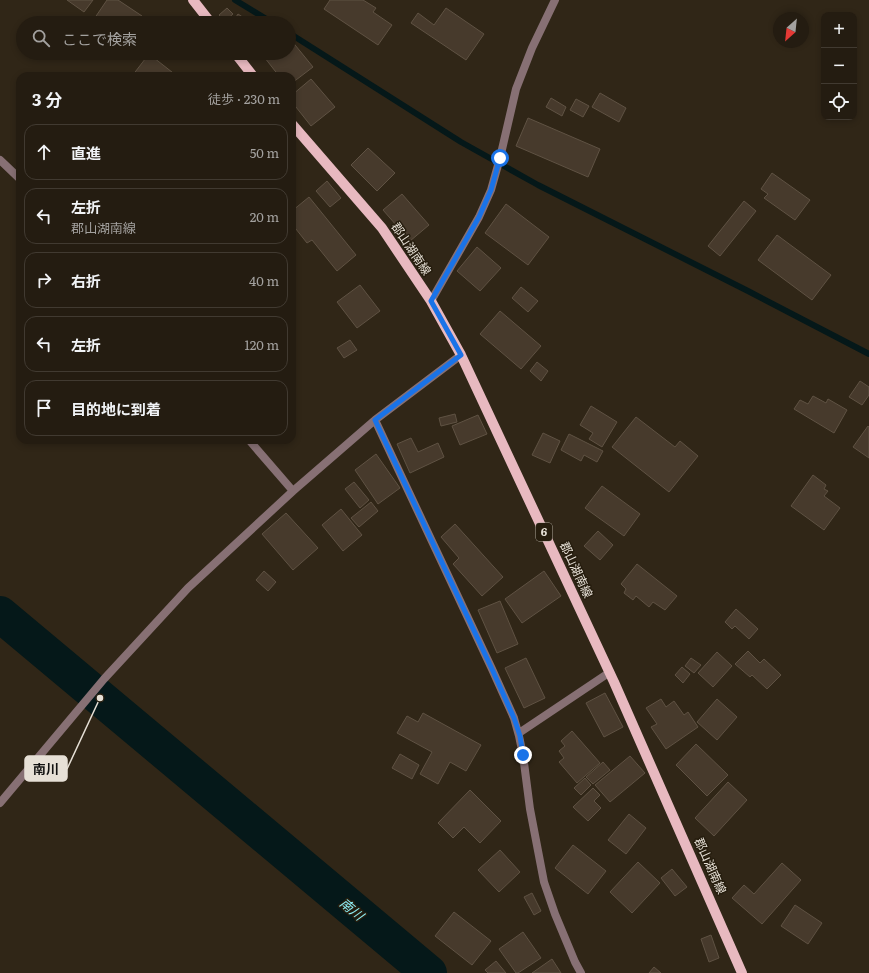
<!DOCTYPE html>
<html lang="ja">
<meta charset="utf-8">
<style>
body{margin:0;font-family:Literata,"Noto Sans JP",serif;background:#2c251a;color:#f1f3f6}
.controls{position:absolute;right:12px;top:12px;display:grid;overflow:hidden;border-radius:8px;box-shadow:0 2px 6px #0003}
.controls button{width:36px;height:36px;display:grid;place-items:center;padding:0;border:0;border-bottom:1px solid #413a31;background:#241c11;color:#f1f3f6;font:20px sans-serif}
.compass{position:absolute;left:773px;top:12px;width:36px;height:36px;border-radius:50%;background:#241c11;box-shadow:0 2px 6px #0003;rotate:207deg}
.stop{position:absolute;width:12px;height:12px;margin:-9px;border:3px solid #1a73e8;border-radius:50%;background:#fff}
.stop.end{background:#1a73e8;border-color:#fff;box-shadow:0 1px 4px #0008}
.list{margin:0;padding:0;list-style:none}
h2{display:flex;justify-content:space-between;align-items:center;height:52px;margin:0;padding:0 16px;font-size:17px}
h2 small{font-size:13px;font-weight:400;color:#a3a19f}
.list li{display:grid;grid-template-columns:26px 1fr auto;gap:12px;align-items:center;box-sizing:border-box;height:56px;margin:0 8px 8px;padding:0 8px;border:1px solid #413a31;border-radius:12px}
.list b{display:block;font-size:15px;white-space:nowrap}
.list p{margin:0;font-size:13px;white-space:nowrap;color:#a3a19f}
.list em{font-size:13px;font-style:normal;color:#a3a19f}
.icon{flex:none;width:22px;height:22px;fill:none;stroke:currentColor;stroke-width:2;stroke-linecap:round;stroke-linejoin:round}
.map{position:relative;flex:none;width:869px;height:973px;overflow:hidden}
.search{position:absolute;background:#241c11;box-shadow:0 2px 6px #0003;left:16px;top:16px;width:280px;height:44px;display:flex;align-items:center;gap:10px;box-sizing:border-box;padding:0 14px;border-radius:22px;color:#a3a19f;font-size:15px}
.panel{position:absolute;background:#241c11;box-shadow:0 2px 6px #0003;left:16px;top:72px;width:280px;height:372px;border-radius:12px}
.map>svg:first-child{display:block}
</style>
<div class="map">
<svg width="869" height="973" viewBox="0 0 869 973">
<rect width="100%" height="100%" fill="#302617"/>
<g fill="none" stroke-linecap="round" stroke-linejoin="round">
<path stroke="#051819" stroke-width="6" d="M235,0L273,23
M289,33L461,142L538,185L748,291L869,354"/>
<path stroke="#051819" stroke-width="36" d="M0,614L429,973"/>
</g>
<path fill="#473a2c" stroke="#5f5243" d="M67,0H93L84,12Z
M107,0H118L142,16L137,23H93L92,22Z
M330,0H363L376,8L373,12L392,25L378,45L324,9Z
M227,8L233,14L225,21L219,15Z
M446,8L484,34L466,60L411,23L418,13L434,25Z
M238,14L250,22L249,23H232Z
M291,40L313,67L292,83V76H279L261,53H289V41Z
M149,54L177,76H132Z
M311,79L335,107L311,126L292,102V95Z
M600,93L626,108L619,122L592,107Z
M551,98L566,107L562,116L546,107Z
M576,99L589,106L583,117L570,110Z
M528,118L600,149L588,177L516,146Z
M368,148L395,173L377,191L351,165Z
M772,173L810,200L795,220L764,198L768,194L761,189Z
M327,181L341,198L330,207L316,191Z
M402,194L429,225L410,241L383,210Z
M309,197L356,255L337,271L312,240L307,243L292,224V211Z
M744,201L756,211L720,256L708,246Z
M506,204L549,237L528,265L485,233Z
M777,235L831,275L812,300L758,260Z
M477,247L501,268L480,291L457,271Z
M360,285L380,311L357,328L337,302Z
M521,287L538,301L528,312L512,298Z
M500,311L541,346L521,369L480,334Z
M350,340L357,350L344,358L337,348Z
M537,362L548,371L541,381L530,371Z
M860,381L869,387V395L862,405L849,397Z
M813,396L826,403L828,399L847,410L834,433L794,409L800,400L808,404Z
M591,406L617,422L602,447L589,439L593,433L580,425Z
M455,414L457,422L441,426L439,418Z
M478,415L487,434L460,445L452,426Z
M636,417L675,447L680,441L698,456L669,492L612,447Z
M868,426L869,427V458L853,447Z
M543,433L560,441L550,463L532,455Z
M569,434L603,451L597,462L584,455L581,461L561,450Z
M411,438L418,452L438,443L444,457L410,473L397,444Z
M376,454L400,488L378,504L355,470Z
M813,475L826,485L824,489L828,491L824,496L840,508L824,530L791,506Z
M354,482L369,500L360,508L345,489Z
M602,486L640,514L624,536L585,508Z
M371,502L378,511L359,527L351,518Z
M341,509L362,535L343,551L322,525Z
M286,513L318,548L293,570L262,534Z
M455,524L503,577L482,596L453,564L459,558L441,537Z
M598,531L613,545L600,560L584,546Z
M637,564L677,596L665,610L653,602L649,607L636,596L633,600L624,593L626,589L621,584Z
M264,571L276,582L268,591L256,580Z
M544,571L561,596L522,623L505,599Z
M500,601L518,644L497,653L478,610Z
M736,609L758,629L749,639L735,626L732,629L725,622Z
M748,651L760,663L764,659L781,675L767,689L752,675L750,677L735,664Z
M717,652L732,666L713,687L698,673Z
M526,658L545,698L524,708L505,668Z
M691,658L701,665L694,673L685,666Z
M682,667L690,674L683,683L675,675Z
M605,693L623,727L604,737L586,703Z
M661,699L666,707L674,701L684,715L688,712L698,727L666,749L651,727L657,724L646,708Z
M717,699L737,717L717,740L697,722Z
M423,713L481,745L466,771L450,762L438,784L420,774L432,752L397,733L407,716L418,722Z
M572,731L600,763L577,783L559,762L564,758L559,751L565,746L561,741Z
M696,744L728,775L707,796L676,765Z
M400,754L419,765L412,779L392,768Z
M630,756L645,773L610,802L595,785Z
M603,762L610,770L593,784L586,777Z
M585,778L591,785L581,795L574,788Z
M728,782L747,800L714,836L695,818Z
M593,788L600,795L594,801L601,808L588,821L573,807Z
M470,790L501,821L480,843L464,827L453,838L438,823Z
M629,814L646,828L626,854L608,840Z
M573,845L606,871L588,894L555,868Z
M500,850L520,872L499,892L478,870Z
M638,862L660,883L632,913L610,892Z
M782,863L801,880L762,924L732,898L744,885L754,894Z
M672,869L687,887L675,896L661,878Z
M532,893L541,911L534,915L524,897Z
M795,905L822,923L808,944L781,926Z
M454,912L491,941L472,965L435,936Z
M523,932L541,958L518,973H516L499,949Z
M711,935L719,958L709,962L701,939Z
M552,959L561,973H532Z
M496,961L506,973H488L485,970Z
M654,967L661,973H649Z"/>
<g fill="none" stroke-linecap="round" stroke-linejoin="round">
<path stroke="#877074" stroke-width="8" d="M0,160L20,179
M431,301L479,217L491,190L500,158L516,89L532,48L555,0
M375,420L492,669L514,718L519,736L523,755L530,809L544,882L555,914L575,962L581,973
M249,440L293,491L375,420L461,355
M519,733L610,672
M0,803L104,679L188,588L293,491"/>
<path stroke="#e8b9c0" stroke-width="10" d="M193,0L211,23
M235,53L253,76
M292,124L382,228L431,301L461,355L614,682L742,973"/>
</g>
<g fill="none" stroke-linecap="round" stroke-linejoin="round">
<path stroke="#1a73e8" stroke-width="5" d="M500,158L491,190L479,217L431,301L461,355L375,420L492,669L514,718L520,736L523,755"/>
</g>
<g text-anchor="middle" stroke-width="3" stroke-linejoin="round" paint-order="stroke">
<rect fill="#261d0e" stroke="#aca69a" stroke-width="1" x="536" y="523" width="16" height="18" rx="3"/>
<g font-size="11" font-weight="bold" fill="#e6e0d6">
<text x="544" y="536">6</text>
</g>
<g font-size="12" fill="#e6e0d6" stroke="#261d0e">
<text transform="translate(411 249) rotate(56)" y="4">郡山湖南線</text>
<text transform="translate(576 570) rotate(65)" y="4">郡山湖南線</text>
<text transform="translate(710 866) rotate(66)" y="4">郡山湖南線</text>
</g>
<g font-size="13" font-style="italic" fill="#8cf0f8" stroke="#261d0e">
<text transform="translate(352 909) rotate(40)" y="5">南川</text>
</g>
</g>
<path fill="none" stroke="#e6e0d6" stroke-width="1.5" d="M100 698L67 769"/>
<circle fill="#e6e0d6" stroke="#261d0e" stroke-width="1.5" cx="100" cy="698" r="4"/>
<rect fill="#e6e0d6" stroke="#e6e0d6" stroke-width="1.5" x="25" y="756" width="42" height="25" rx="4"/>
<g font-size="13" text-anchor="middle" font-weight="bold" fill="#111">
<text x="46" y="774">南川</text>
</g>
</svg>
<div class="controls">
<button>+</button>
<button>−</button>
<button><svg class="icon" aria-label="locate" viewBox="0 0 24 24"><circle cx="12" cy="12" r="6"/><path d="M12 2v4M12 18v4M2 12h4M18 12h4"/></svg></button>
</div>
<svg class="compass" viewBox="-18 -18 36 36"><path d="M0-13l5 13h-10z" fill="#e53935"/><path d="M0 13l5-13h-10z" fill="#a3a19f"/></svg>
<div class="stop" style="left:500px;top:158px"></div>
<div class="stop end" style="left:523px;top:755px"></div>
<div class="search"><svg class="icon" aria-label="search" viewBox="0 0 24 24"><circle cx="10" cy="10" r="6"/><path d="M15 15l6 6"/></svg>ここで検索</div>
<section class="panel">
<h2>3 分<small>徒歩 · 230 m</small></h2>
<ul class="list">
<li><svg class="icon" aria-label="ahead" viewBox="0 0 24 24"><path d="M12 20V5M6 11l6-6 6 6"/></svg><div><b>直進</b></div><em>50 m</em></li>
<li><svg class="icon" aria-label="left" viewBox="0 0 24 24"><path d="M17 20v-9H6M10 6l-5 5 5 5"/></svg><div><b>左折</b><p>郡山湖南線</p></div><em>20 m</em></li>
<li><svg class="icon" aria-label="right" viewBox="0 0 24 24"><path d="M7 20v-9h11M14 6l5 5-5 5"/></svg><div><b>右折</b></div><em>40 m</em></li>
<li><svg class="icon" aria-label="left" viewBox="0 0 24 24"><path d="M17 20v-9H6M10 6l-5 5 5 5"/></svg><div><b>左折</b></div><em>120 m</em></li>
<li><svg class="icon" aria-label="arrive" viewBox="0 0 24 24"><path d="M6 21V4h12l-3 4 3 4H6"/></svg><div><b>目的地に到着</b></div></li>
</ul>
</section>
</div>
